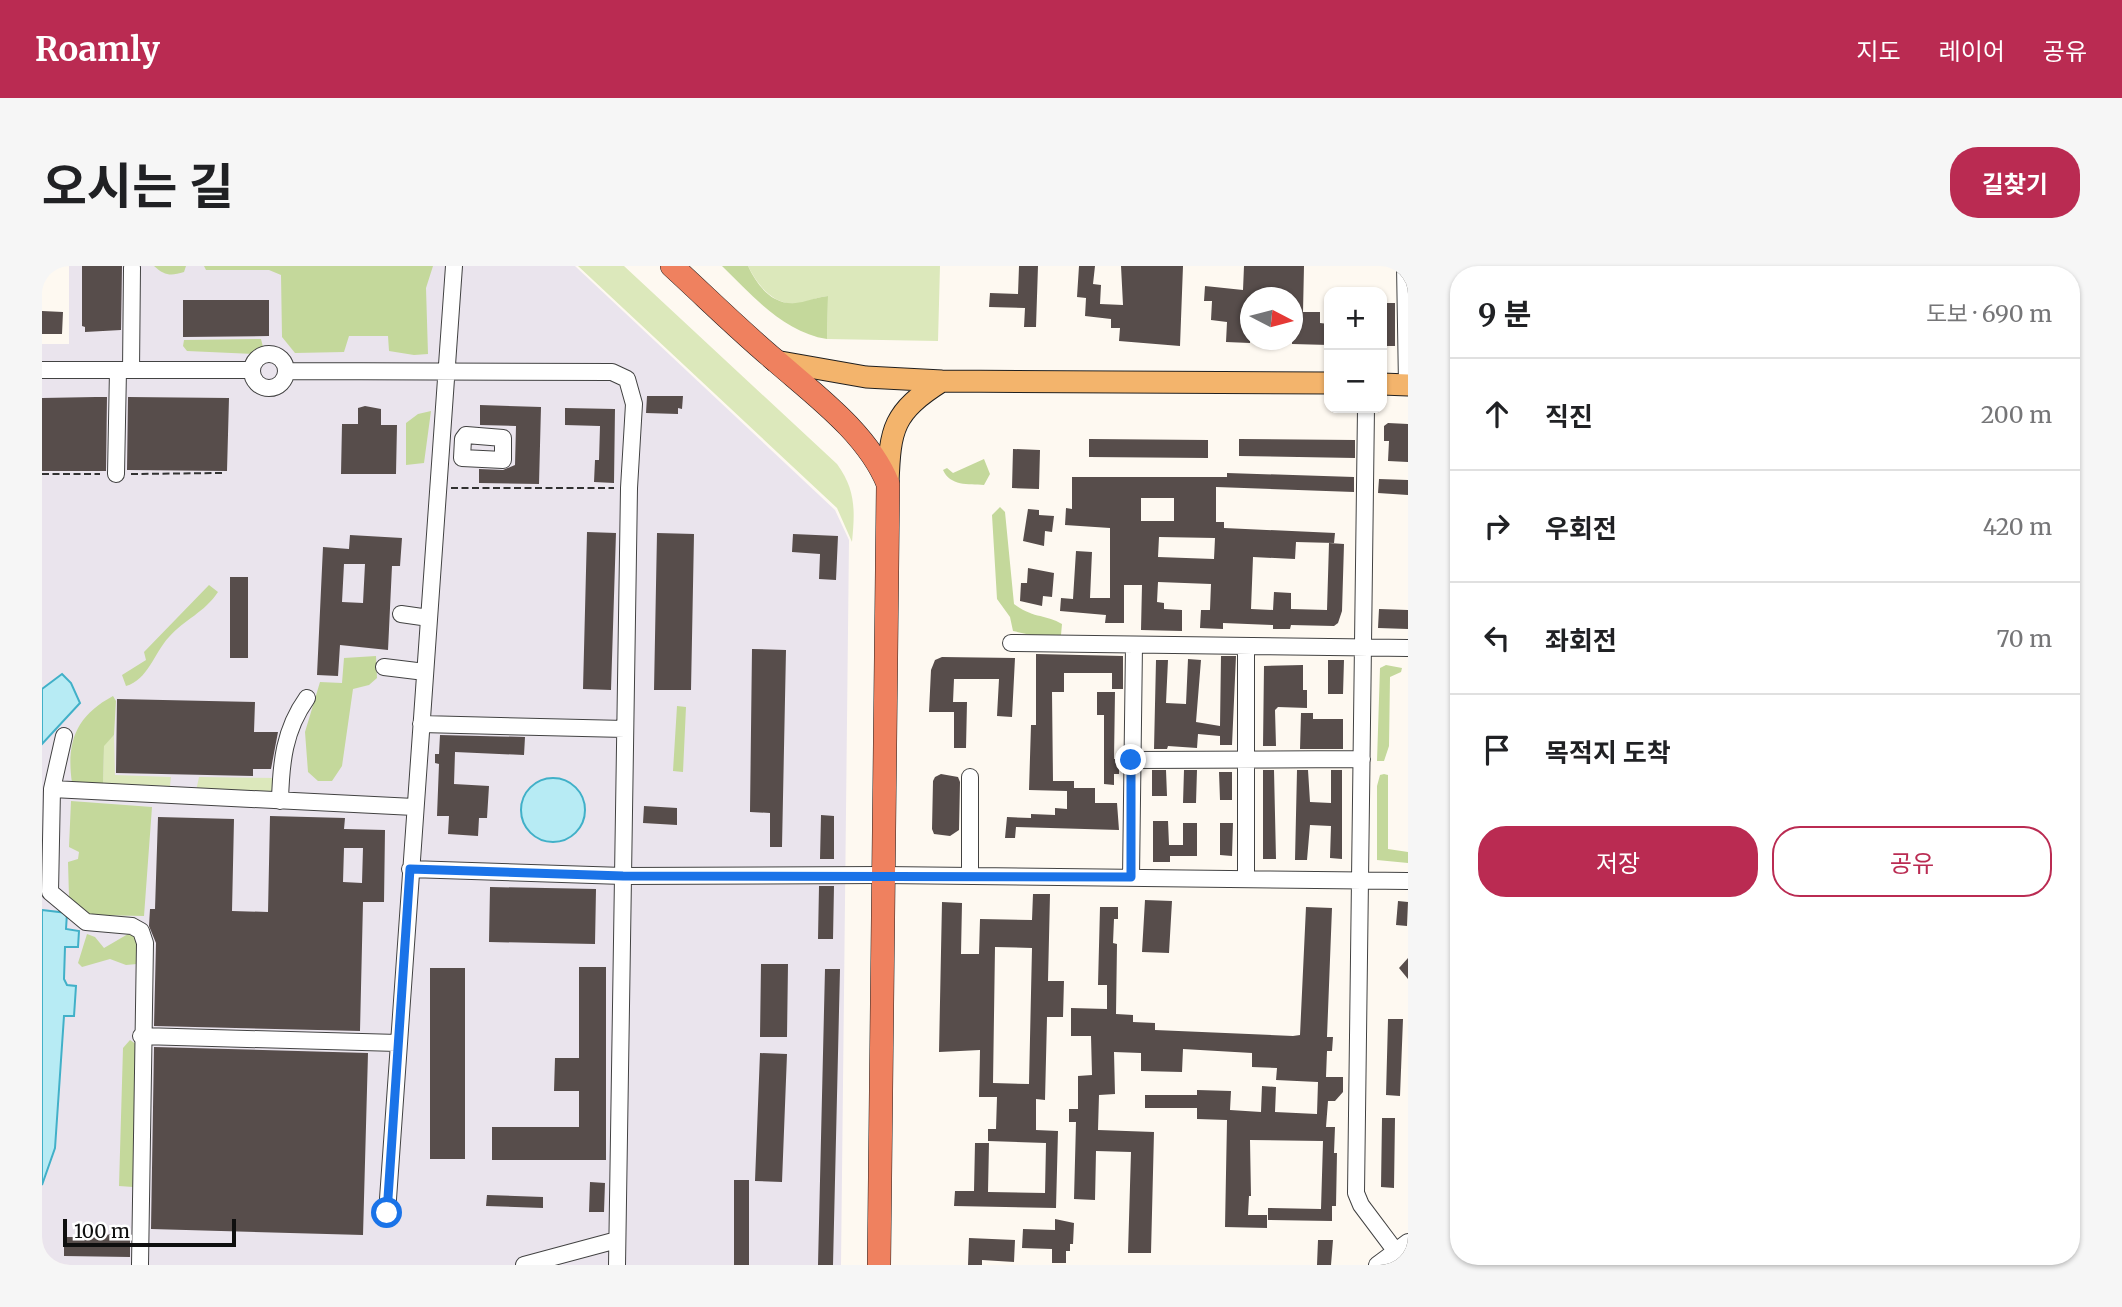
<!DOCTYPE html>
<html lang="ko">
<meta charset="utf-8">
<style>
body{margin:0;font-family:Merriweather,"Noto Sans KR",serif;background:#f6f6f6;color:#202124}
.controls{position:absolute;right:21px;top:21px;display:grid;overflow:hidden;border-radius:14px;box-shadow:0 2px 5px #0004}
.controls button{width:63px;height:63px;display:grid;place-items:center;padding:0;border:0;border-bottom:2px solid #e0e0e0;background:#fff;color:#202124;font:35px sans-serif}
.compass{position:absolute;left:1198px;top:21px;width:63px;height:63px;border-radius:50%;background:#fff;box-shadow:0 2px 5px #0004;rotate:96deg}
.scale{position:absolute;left:21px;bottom:18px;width:173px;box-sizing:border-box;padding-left:7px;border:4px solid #0f0f0f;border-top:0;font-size:19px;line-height:24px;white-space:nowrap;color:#0f0f0f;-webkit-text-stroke:5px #fff;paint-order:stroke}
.stop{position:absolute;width:21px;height:21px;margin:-16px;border:5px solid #1a73e8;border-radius:50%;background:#fff}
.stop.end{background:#1a73e8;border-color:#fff;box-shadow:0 2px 7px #0008}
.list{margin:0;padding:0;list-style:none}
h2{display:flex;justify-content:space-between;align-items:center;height:91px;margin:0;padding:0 28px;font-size:30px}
h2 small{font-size:23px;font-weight:400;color:#757577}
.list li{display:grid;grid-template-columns:46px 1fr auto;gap:21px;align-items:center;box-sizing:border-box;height:112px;padding:0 28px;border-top:2px solid #e0e0e0}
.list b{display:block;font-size:26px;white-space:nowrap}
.list em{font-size:23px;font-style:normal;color:#757577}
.actions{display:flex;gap:14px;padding:21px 28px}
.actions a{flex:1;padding:16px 0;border:2px solid #ba2b52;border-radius:28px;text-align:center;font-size:24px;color:#ba2b52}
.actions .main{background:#ba2b52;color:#fff}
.icon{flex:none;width:38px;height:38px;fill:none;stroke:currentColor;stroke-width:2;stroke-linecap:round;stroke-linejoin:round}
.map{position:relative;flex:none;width:1366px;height:999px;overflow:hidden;border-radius:28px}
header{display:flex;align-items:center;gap:42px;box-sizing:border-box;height:98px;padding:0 35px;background:#ba2b52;color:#fff}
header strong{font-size:33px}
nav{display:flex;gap:38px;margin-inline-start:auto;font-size:24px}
.intro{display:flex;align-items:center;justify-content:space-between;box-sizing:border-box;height:168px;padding:0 42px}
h1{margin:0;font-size:49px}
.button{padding:18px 32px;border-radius:28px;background:#ba2b52;color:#fff;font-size:24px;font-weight:700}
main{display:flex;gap:42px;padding:0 42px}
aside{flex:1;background:#fff;border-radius:28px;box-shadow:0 2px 5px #0004}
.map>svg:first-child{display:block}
</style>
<header>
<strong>Roamly</strong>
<nav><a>지도</a><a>레이어</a><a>공유</a></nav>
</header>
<div class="intro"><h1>오시는 길</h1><a class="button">길찾기</a></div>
<main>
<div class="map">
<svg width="1366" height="999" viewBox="0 0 1366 999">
<rect width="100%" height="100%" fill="#fef9f1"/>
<path fill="#eae4ed" d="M27,0H533L793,244L807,274L799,999H0V919L13,882L22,750H32L34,721L25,719L22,713L23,680L37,665L24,663V647L0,644V478L38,437L20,408L0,423V78H27Z"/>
<path fill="#dce8bb" d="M536,0H582L795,198C814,224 813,245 810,276L795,242Z
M706,0H898L896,75L785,73L786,30C777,31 772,33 764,36C735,44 717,22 706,0Z
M72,469L73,509L129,511L128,520L61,518L62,479Z
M157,511L234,512L232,527L154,525Z"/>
<path fill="#c4d89b" d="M112,0H144L142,6C129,10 123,10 112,0Z
M162,0H391L384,22L386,88L372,89L347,85L346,70H307L302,86L253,87L240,71L239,9L227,4H164Z
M680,0H706C717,23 734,44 764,35C772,33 777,31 786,30L785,73C741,66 710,29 680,0Z
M219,73L221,81L212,88L145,85L141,80L142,74Z
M389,145L382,197L364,199V157L376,148Z
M942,193L948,208L942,219C926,218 908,220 901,204L905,202L911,207Z
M958,241L963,246L972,338C992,353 1004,348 1020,358L1019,369L998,371L971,365L968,351L955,333L950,249Z
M167,319L176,326C163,346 142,354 127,371C112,387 106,414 84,420L80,409L104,394L102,386Z
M334,390L335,412L327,419L311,423L300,500L290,515H276L266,506L263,466L278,416L300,417L302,392Z
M1344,399L1360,402L1359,406L1348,411L1347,480L1342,495H1335L1338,402Z
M71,430L74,435L72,469L62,480L61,518L30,517C24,476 34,450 71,430Z
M635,440L644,441L641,506L631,505Z
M1342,508L1346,509V583L1366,586V597L1335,594V520L1338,509Z
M29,535L110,541L102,650L49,649L27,631L26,596L36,593L37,586L27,581Z
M45,668L53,671L62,682L86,668L95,671L98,692L95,698L84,699L68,693L40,701L36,697Z
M88,774L94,778L91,921L77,920L81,782Z"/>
<path fill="#b7ebf4" stroke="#41b0c8" stroke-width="2" d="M20,408L29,417L38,437L0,478V423Z
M479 544a32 32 0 1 1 64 0a32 32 0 1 1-64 0Z
M0,644L25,647L24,663L37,665L36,681H23L22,713L25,719L34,720L32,750H22L13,882L0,919Z"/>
<path fill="#574d4b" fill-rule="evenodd" d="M40,0H80L79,64L43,66V61L40,60Z
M977,0H996L994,61H982L983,42L947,41L948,27L976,28Z
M1037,0H1053L1051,18L1059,19L1058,38L1081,39L1079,0H1141L1138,80L1077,75L1078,62H1069V53L1043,50L1044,32L1035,31Z
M1202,0H1262L1261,46H1278V57L1287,58V79L1250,78V32H1208V77L1184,76L1185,56L1169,54L1170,35H1162L1163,20L1201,24Z
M141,34H227V70L141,71Z
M1340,37H1353V80H1340Z
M0,45L21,46L20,68H0Z
M605,130H641L640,143L636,142V148L604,147Z
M54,131H65L64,205H0V132Z
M86,131L187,132L185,205L85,204Z
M438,139L499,141L497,218L437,217V203L461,204L473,199L474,160L438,159Z
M323,140L339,143V159H355L354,208H299L300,158H316V142Z
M523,142L573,143L572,217L552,216L553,194H557L558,160L523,159Z
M1346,157L1366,158V196L1346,195L1347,175H1342V160Z
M1047,173L1166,174V192L1047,191Z
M1197,173L1313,174V192L1197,190Z
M971,183L998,184L997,223L970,222Z
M1185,207L1312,211V226L1174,221V256H1182V262L1293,267L1292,277L1254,276L1253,293L1211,291L1209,343L1231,344L1232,326L1249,327V343L1285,344L1287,277L1302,278L1300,345L1296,357L1292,360L1249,359L1248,363H1231V359L1181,357V363L1158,362L1159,344H1168L1169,318L1116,316L1115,336L1122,337V343L1140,344V365L1099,364L1100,319H1082V357H1063L1064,349L1018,345L1019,332L1031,333L1034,285L1050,286L1048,332H1068V262L1023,259L1024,242L1030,243V211H1185ZM1099,232H1132V255H1099ZM1117,271L1173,272L1172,293L1116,291Z
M1337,213L1366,214V229L1336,227Z
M986,243L997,244V249L1012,250L1010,266L1003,265L1002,280L981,275Z
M545,266L574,267L569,424L541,423Z
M615,267L652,268L649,424H612Z
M751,268L796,270L794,314L777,313L778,288L750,286Z
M308,269L360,272L358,300H350L346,384L298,379L296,410L275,409L281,281L307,283ZM302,298H323L321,337L300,336Z
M986,302L1012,307L1010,331L1001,330L1000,340L978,335L979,317H985Z
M188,311H206V392H188Z
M1337,343L1366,344V363L1336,362Z
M710,383L744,384L740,581H728V547L708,546Z
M994,388L1081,390V423H1070V407H1022V426H1010L1011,515H1032V522H1053V537H1075L1077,564L974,561L973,572H963L965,551L989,552V548L1013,549V542L1025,543V525L987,524L989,459H994Z
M1179,390H1194L1190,479H1178V470L1156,468L1155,482L1126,480L1125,483H1112L1114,394H1126L1124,437L1144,438L1146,393L1159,394L1154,456L1178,460Z
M900,391L973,392L970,451L955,450L957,413H912L911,436H925L924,482H912V446H887L889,404L893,394Z
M1286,394H1302L1301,428H1286Z
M1261,399V424H1265V442L1236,441L1233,444L1234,480H1221L1222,400Z
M1055,426H1073L1072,493H1077V508H1072V519L1062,518V449H1055Z
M75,433L213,436L212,466H236L229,503H211V510L74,507Z
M1259,447H1271V453H1301V483H1258Z
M398,469L483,471L482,489L413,486L412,518L447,520L445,552H437L436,570L406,568L407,550H395L397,498L393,497V488H397Z
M1110,504H1124L1125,530H1110Z
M1142,504H1155L1154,537H1141Z
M1221,504H1232L1234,593H1221Z
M1255,504H1266L1268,536L1289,537V504H1300V593L1288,592L1289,560L1268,559L1265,594H1253Z
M1177,506H1190V534H1178Z
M899,508L916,511L918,516L917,564L908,570L892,568L890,563L891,515L893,511Z
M602,540L635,542V559L601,557Z
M779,549L792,550V593H778Z
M228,550L303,552L302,563L343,564L342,636H321L318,765L112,760L114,677L107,660L108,643H113L116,551L192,553L190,645L226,646ZM302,582H321L320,617L301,616Z
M1111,555H1126L1127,579H1141V557H1155V590H1128V596H1111Z
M1178,557H1191L1190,590L1178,589Z
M777,620H792L791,673H776Z
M448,621L554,623L553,678L447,676Z
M991,628H1008L1006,715H1022L1021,751H1005L1003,834L994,833V864L1016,865L1014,942L912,940L913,925H932L933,877H947L946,926L1003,927L1004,877L946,875V863H954L955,831H937L938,784L897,786L900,636L920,637L919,688H937L938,653L990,654ZM953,681L990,682L987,818L951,817Z
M1103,634L1130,635L1127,687L1100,686Z
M1356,635L1366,636L1365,660L1354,659Z
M1058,641H1076V653H1072L1071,677L1075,678L1074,748L1091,749V756L1113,757V764L1251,770L1258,769L1264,641L1290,642L1285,771H1291L1290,785H1285L1284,811H1301V826L1293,835H1286L1284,861H1293L1292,887H1295L1294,940H1290V955L1226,954V942L1279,943L1281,875L1208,874L1209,930H1207L1206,949H1225V962L1183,961L1185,854L1155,853V842H1103V829H1155V824L1189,825L1188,844L1219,846L1220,820L1234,821L1233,846L1275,848L1276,816L1234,814L1235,802L1210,801V787L1141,783L1140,806L1099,805V787L1072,786L1073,828L1057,829L1056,864L1112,866L1109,987H1086L1089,886L1054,885L1053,934L1032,933L1034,856H1027V843H1036V810L1050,809L1049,770H1029V742L1065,743V719H1056Z
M1366,692V713L1357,702Z
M719,698H746L745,771H718Z
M537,701H564V894H450V861H537V825H512L513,792H537Z
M388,702H423V893H388Z
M783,703H798L791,999H776Z
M1346,753H1361L1358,830L1344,829Z
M112,781L326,787L321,969L109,963Z
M718,787L745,788L740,916L713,915Z
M1340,852H1353L1352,922L1339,921Z
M692,914H707V999H692Z
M548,916L563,917L562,946H547Z
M445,929L501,931V942L444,940Z
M1013,953L1032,957L1031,978H1028V985H1024V997H1010V983L980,982L981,963L1013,964Z
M39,968L88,969V991L22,990V971H38Z
M927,972L973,974L972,996L940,994V999H926Z
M1276,974H1291L1289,999H1275Z"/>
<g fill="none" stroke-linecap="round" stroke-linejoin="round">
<g stroke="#424242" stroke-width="18">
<path id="minor" d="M1363,0L1365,119
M210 105a17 17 0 1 1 34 0a17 17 0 1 1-34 0Z
M0,104H210
M89,104L90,2
M244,105L570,106L585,113L592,138L587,222L575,999
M1324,142L1314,927L1319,939L1364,999
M424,169L461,172V194L420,192L421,173Z
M74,208L76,104
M359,348L387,352
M969,377L1366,382
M1204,380V613
M342,401L383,406
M379,458L583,463
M22,470L10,523L8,626L44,656L90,660L99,665L103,677L98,999
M1089,494L1320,493
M928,511V610
M10,523L372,541
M238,535C239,497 242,464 265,432
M368,603L581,610L841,609L1366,615
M1089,611L1092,379
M99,770L356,777
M345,947L412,0
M482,999L575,974
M1335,999L1366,976"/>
</g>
<g stroke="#202020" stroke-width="23">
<path id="major" d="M733,95L824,111L900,115L1287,117
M1340,118L1366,119
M846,218C848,162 851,146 900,115"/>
</g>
<g stroke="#202020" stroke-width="24">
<path id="highway" d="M630,0C665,32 698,65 734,95C774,130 826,168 846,218L837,999"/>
</g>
<path stroke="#313131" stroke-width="2" stroke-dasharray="7 3.5" stroke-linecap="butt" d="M0,208H58
M89,208L180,207
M409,222H572"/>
<use href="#minor" stroke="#fff" stroke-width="16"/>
<use href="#major" stroke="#f3b46c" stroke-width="21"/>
<use href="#highway" stroke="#ef815f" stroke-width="23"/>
</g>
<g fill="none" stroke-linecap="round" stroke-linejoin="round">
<path stroke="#1a73e8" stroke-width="9" d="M345,947L368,603L581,610L1089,611V494"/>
</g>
</svg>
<div class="controls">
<button>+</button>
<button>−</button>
</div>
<svg class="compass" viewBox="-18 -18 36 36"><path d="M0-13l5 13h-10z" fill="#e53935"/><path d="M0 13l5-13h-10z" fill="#757577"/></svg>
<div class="scale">100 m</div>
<div class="stop" style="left:345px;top:947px"></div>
<div class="stop end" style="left:1089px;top:494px"></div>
</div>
<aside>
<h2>9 분<small>도보 · 690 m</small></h2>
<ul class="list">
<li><svg class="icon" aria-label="ahead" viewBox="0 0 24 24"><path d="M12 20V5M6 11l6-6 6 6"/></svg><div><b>직진</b></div><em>200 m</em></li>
<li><svg class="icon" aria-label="right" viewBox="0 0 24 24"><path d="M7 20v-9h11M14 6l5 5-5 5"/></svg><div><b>우회전</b></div><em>420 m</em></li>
<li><svg class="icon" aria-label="left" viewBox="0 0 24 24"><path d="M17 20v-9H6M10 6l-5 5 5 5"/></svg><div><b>좌회전</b></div><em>70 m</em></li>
<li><svg class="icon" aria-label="arrive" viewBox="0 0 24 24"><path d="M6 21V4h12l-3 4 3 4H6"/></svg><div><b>목적지 도착</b></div></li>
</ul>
<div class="actions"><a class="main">저장</a><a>공유</a></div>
</aside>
</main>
